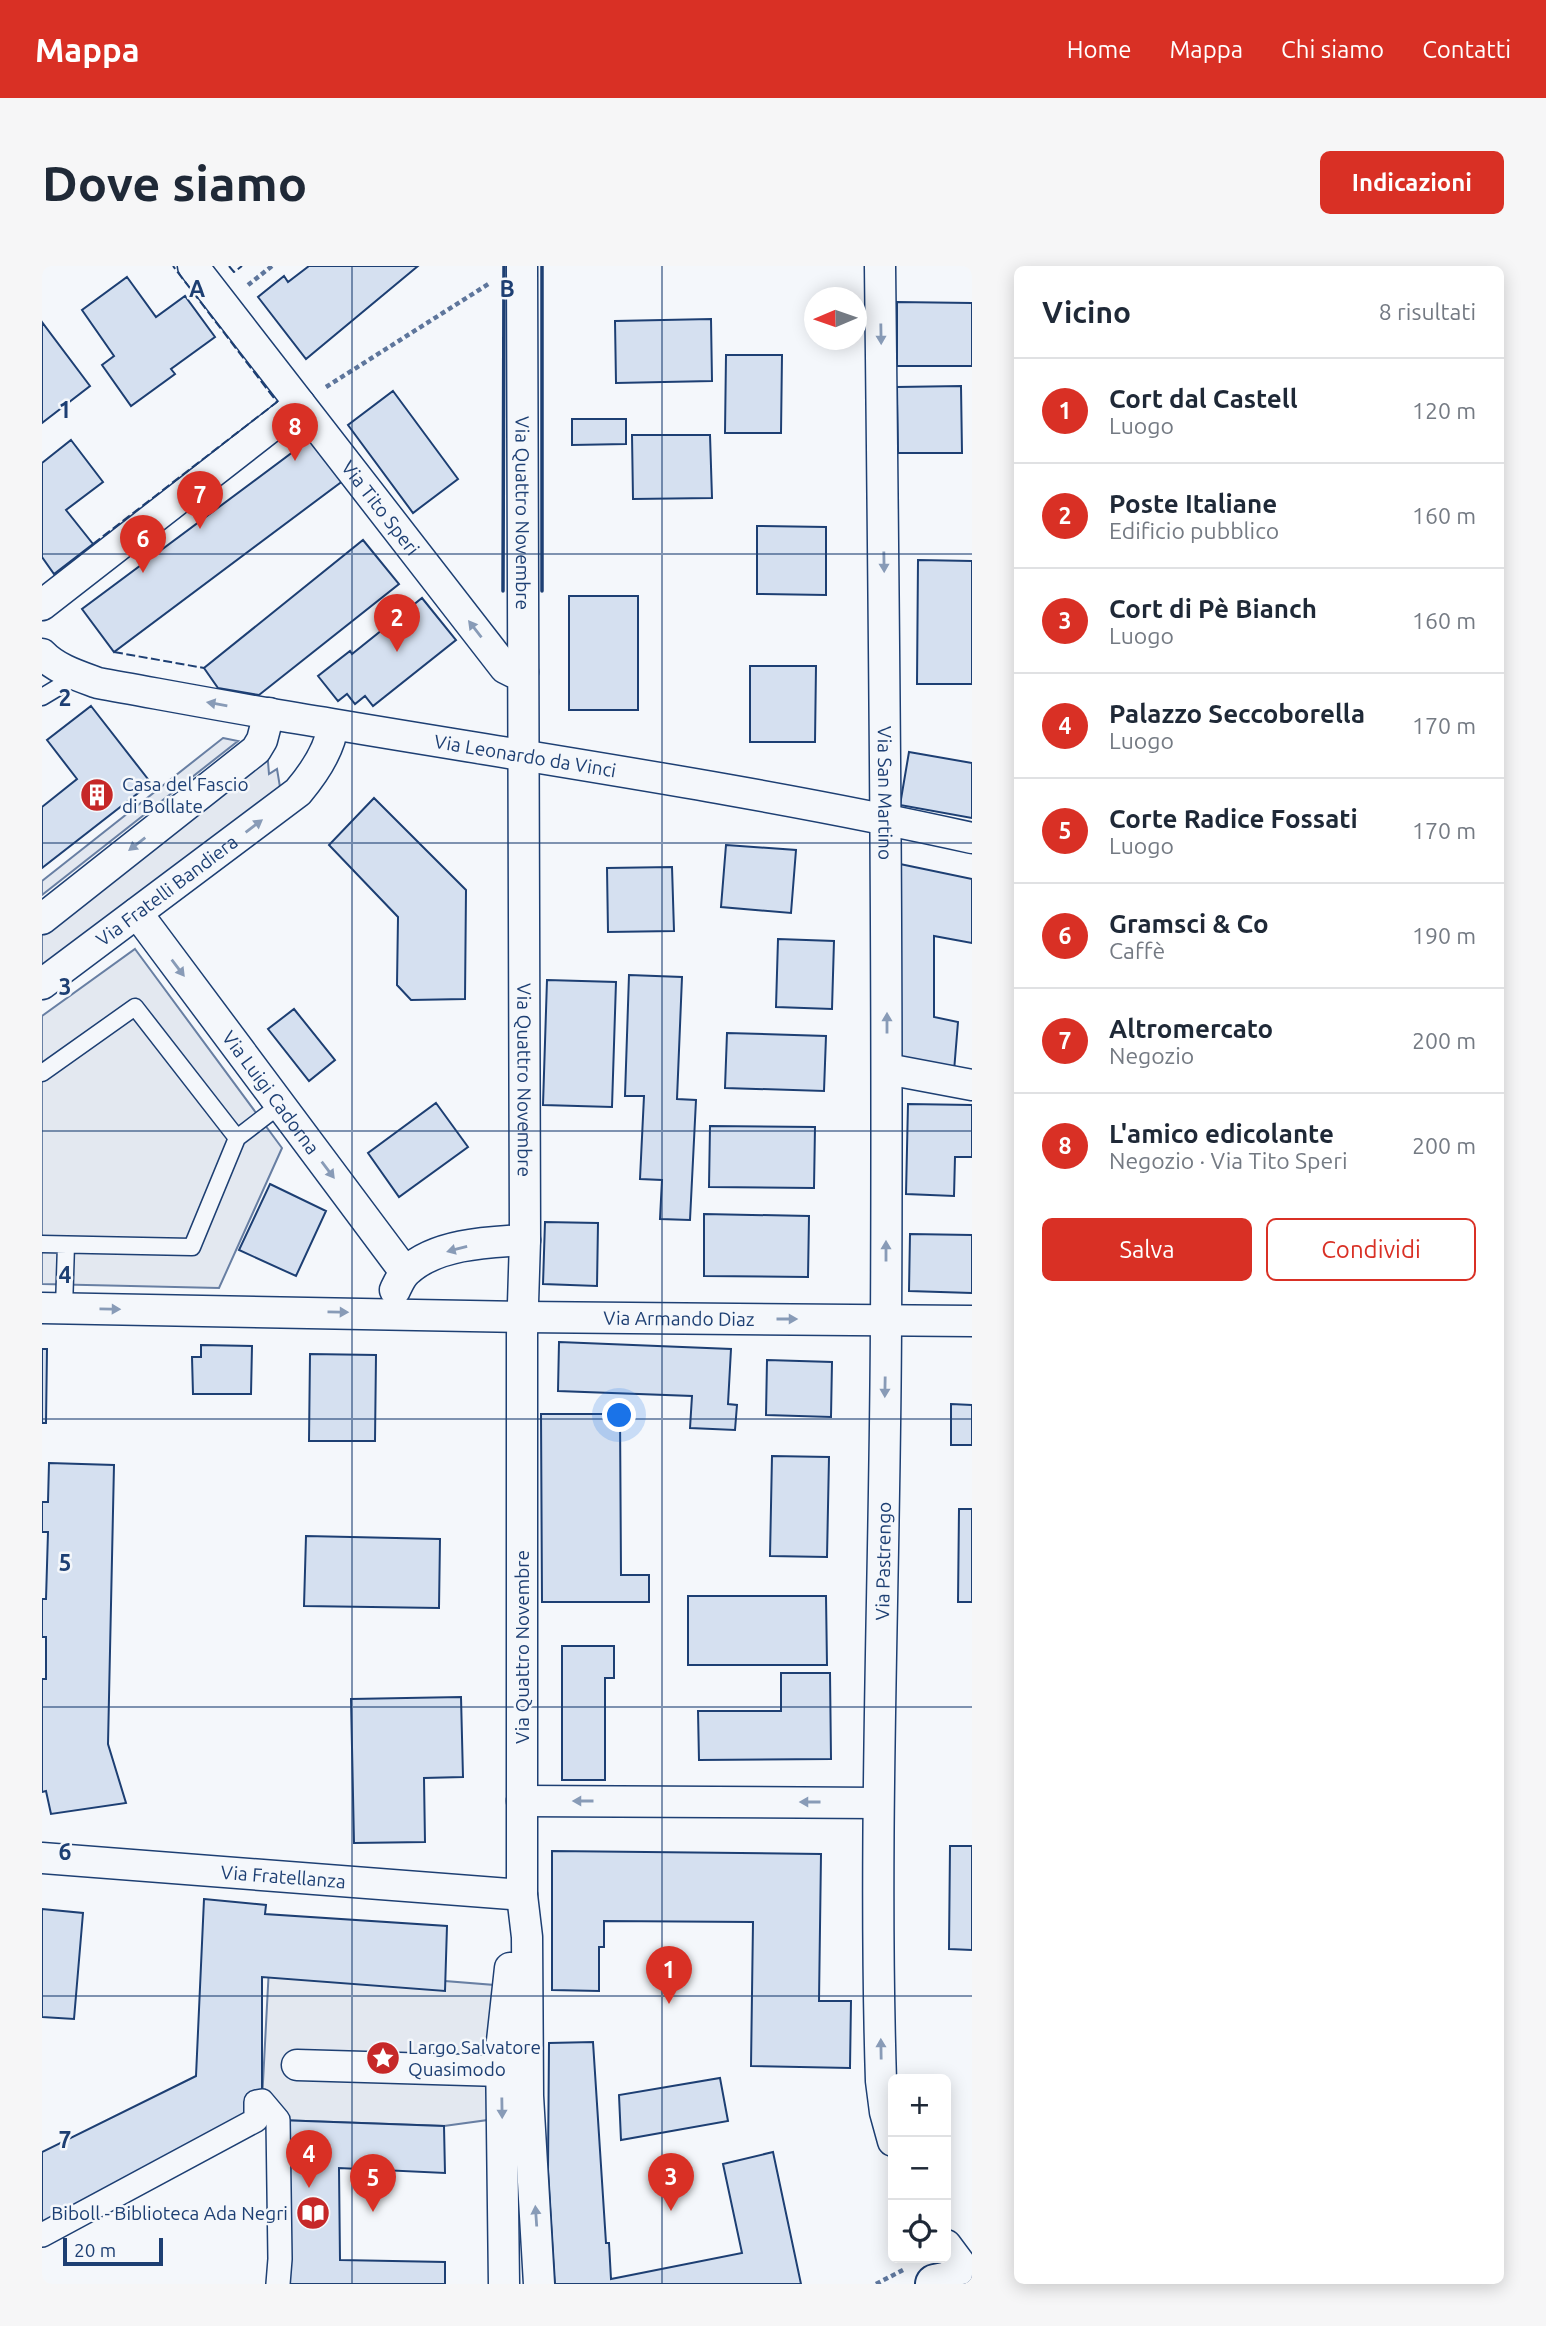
<!DOCTYPE html>
<html lang="it">
<meta charset="utf-8">
<style>
body{margin:0;font-family:Ubuntu,sans-serif;background:#f6f6f7;color:#1f2937}
.controls{position:absolute;right:21px;bottom:21px;display:grid;overflow:hidden;border-radius:10px;box-shadow:0 4px 18px #0003}
.controls button{width:63px;height:63px;display:grid;place-items:center;padding:0;border:0;border-bottom:2px solid #e0e1e3;background:#fff;color:#1f2937;font:35px sans-serif}
.compass{position:absolute;left:762px;top:21px;width:63px;height:63px;border-radius:50%;background:#fff;box-shadow:0 4px 18px #0003;rotate:268deg}
.scale{position:absolute;left:21px;bottom:18px;width:100px;box-sizing:border-box;padding-left:7px;border:4px solid #1d3f73;border-top:0;font-size:19px;line-height:24px;white-space:nowrap;color:#1d3f73;-webkit-text-stroke:5px #f4f7fb;paint-order:stroke}
.you{position:absolute;left:578px;top:1150px;width:24px;height:24px;margin:-18px;border:5px solid #fff;border-radius:50%;background:#1a73e8;box-shadow:0 0 0 10px #1a73e833}
.badge{display:grid;place-items:center;width:46px;height:46px;border-radius:50%;background:#d93025;color:#fff;font-size:23px;font-weight:700}
.pin{position:absolute;translate:-50% -58px;filter:drop-shadow(0 2px 4px #0008)}
.pin::after{content:'';position:absolute;top:37px;width:24px;height:21px;background:inherit;clip-path:polygon(0 0,100% 0,50% 100%)}
.list{margin:0;padding:0;list-style:none}
h2{display:flex;justify-content:space-between;align-items:center;height:91px;margin:0;padding:0 28px;font-size:30px}
h2 small{font-size:23px;font-weight:400;color:#747a83}
.list li{display:grid;grid-template-columns:46px 1fr auto;gap:21px;align-items:center;box-sizing:border-box;height:105px;padding:0 28px;border-top:2px solid #e0e1e3}
.list b{display:block;font-size:26px;white-space:nowrap}
.list p{margin:0;font-size:23px;white-space:nowrap;color:#747a83}
.list em{font-size:23px;font-style:normal;color:#747a83}
.actions{display:flex;gap:14px;padding:21px 28px}
.actions a{flex:1;padding:16px 0;border:2px solid #d93025;border-radius:10px;text-align:center;font-size:24px;color:#d93025}
.actions .main{background:#d93025;color:#fff}
.icon{flex:none;width:38px;height:38px;fill:none;stroke:currentColor;stroke-width:2;stroke-linecap:round;stroke-linejoin:round}
.map{position:relative;flex:none;width:930px;height:2018px;overflow:hidden;border-radius:10px}
header{display:flex;align-items:center;gap:42px;box-sizing:border-box;height:98px;padding:0 35px;background:#d93025;color:#fff}
header strong{font-size:33px}
nav{display:flex;gap:38px;margin-inline-start:auto;font-size:24px}
.intro{display:flex;align-items:center;justify-content:space-between;box-sizing:border-box;height:168px;padding:0 42px}
h1{margin:0;font-size:49px}
.button{padding:18px 32px;border-radius:10px;background:#d93025;color:#fff;font-size:24px;font-weight:700}
main{display:flex;gap:42px;padding:0 42px}
aside{flex:1;background:#fff;border-radius:10px;box-shadow:0 4px 18px #0003}
.map>svg:first-child{display:block}
</style>
<header>
<strong>Mappa</strong>
<nav><a>Home</a><a>Mappa</a><a>Chi siamo</a><a>Contatti</a></nav>
</header>
<div class="intro"><h1>Dove siamo</h1><a class="button">Indicazioni</a></div>
<main>
<div class="map">
<svg width="930" height="2018" viewBox="0 0 930 2018">
<rect width="100%" height="100%" fill="#f4f7fb"/>
<path fill="#e3e8f0" stroke="#687fa3" stroke-width="2" d="M181,472L196,475L0,629V615Z
M225,484L227,508L235,503L239,527L0,708V660Z
M93,683L240,882L177,1022L0,1018V750Z
M227,1701L465,1720L460,1852L402,1860L236,1854L220,1835Z"/>
<path fill="#d5e0f0" stroke="#1d3f73" stroke-width="2" d="M267,0H376L264,93L216,31L242,10L246,16Z
M85,11L114,51L143,30L173,71L129,103L133,108L89,140L60,99L72,90L40,44Z
M855,36L930,37V100H855Z
M669,53L670,115L574,117L573,55Z
M0,56L48,120L0,157Z
M684,89H740L739,167H683Z
M919,120L920,187H856L855,121Z
M351,125L416,213L371,247L306,159Z
M530,153H584V178L530,179Z
M590,169H668L670,232L591,233Z
M271,171L302,214L72,386L40,343Z
M29,174L61,216L24,244L51,278L12,308L0,291V197Z
M715,260L784,261V329L715,328Z
M321,274L357,318L217,429L176,422L162,402Z
M876,294L930,295V418H875Z
M527,330H596V444H527Z
M380,332L414,374L331,440L323,430L313,438L305,428L296,435L276,410L308,385L310,388Z
M708,400H774L773,476H708Z
M49,440L109,517L0,602V541L35,513L5,474Z
M867,486L930,497V552L858,539Z
M332,532L424,624L423,733L369,734L355,719L356,651L287,579Z
M684,579L754,584L749,647L679,641Z
M858,598L930,613V677L892,670V751L916,756L912,805L856,797Z
M630,601L632,665L566,666L565,602Z
M736,673L792,675L790,743L734,741Z
M587,709L640,711L635,833L654,834L648,954L618,953L620,914L598,913L602,830H583Z
M505,714L574,716L570,841L501,839Z
M252,743L293,794L267,815L226,763Z
M685,767L784,770L782,825L683,822Z
M394,837L426,881L357,931L326,887Z
M866,838L930,839V891H913L912,930L864,928Z
M668,860L773,861L772,922L667,921Z
M228,918L284,945L254,1010L197,984Z
M662,948L767,950L766,1011L662,1010Z
M503,956L556,957L555,1020L501,1018Z
M868,968L930,969V1027L867,1025Z
M517,1076L689,1083L686,1138L695,1139L693,1164L648,1162L650,1130L516,1125Z
M159,1079L210,1080L209,1128H151L150,1091H159Z
M0,1083H5L4,1157H0Z
M268,1088L334,1089L333,1175H267Z
M725,1094L790,1096L789,1151L724,1149Z
M909,1138L930,1139V1179H909Z
M499,1148H578L579,1309H607V1336H500Z
M730,1190L787,1191L785,1291L728,1290Z
M7,1197L72,1199L66,1478L84,1537L9,1548L4,1525L0,1526V1413H4V1371H0V1333H4L6,1266H0V1236H6Z
M917,1243H930V1336H916Z
M264,1270L398,1273L397,1342L262,1340Z
M646,1330H784L785,1399H646Z
M520,1380H572V1412H563V1514H520Z
M739,1407H788L789,1493L657,1494L656,1445H739Z
M419,1431L421,1511L382,1512L383,1576L312,1577L309,1433Z
M908,1580H930V1684L907,1683Z
M510,1585L779,1588L777,1735H809L808,1802L709,1800L711,1656L562,1655V1681H557V1725L510,1724Z
M162,1633L224,1639L223,1648L405,1660L403,1725L220,1711V1835L214,1854L0,1969V1886L154,1810Z
M0,1643L41,1647L32,1753L0,1751Z
M551,1776L564,1977H567L569,2013L700,1987L681,1898L731,1886L759,2018H513L506,1903L507,1777Z
M678,1812L686,1855L579,1874L577,1829Z
M236,1854L402,1860L403,1907L297,1902L298,1994L403,1996V2018H236Z"/>
<g fill="none" stroke-linecap="round" stroke-linejoin="round">
<g stroke="#1d3f73" stroke-width="19">
<path id="service" d="M0,431L35,410
M0,807L93,741L195,872
M0,978L150,981L195,872L238,839
M22,1042L24,979"/>
</g>
<g stroke="#1d3f73" stroke-width="26">
<path id="pedestrian" d="M0,1969L214,1854V1836L220,1835L236,1854L238,1993L236,2018"/>
</g>
<g stroke="#1d3f73" stroke-width="33">
<g id="minor">
<path id="s1" d="M151,0L463,402L471,406H481"/>
<path id="s2" d="M480,0L483,974L480,1069V1629L485,1671L486,1830L497,2018"/>
<path id="s3" d="M838,0C842,353 846,705 844,1058C843,1310 831,1563 839,1815L843,1846L851,1875"/>
<path d="M0,339L258,138"/>
<path id="s4" d="M0,388C14,403 37,410 56,417C134,431 212,446 290,458C504,494 719,525 930,572"/>
<path id="s5" d="M95,647L363,1006"/>
<path d="M0,653L214,484L220,474L227,447"/>
<path id="s6" d="M0,718L256,526C272,507 288,484 291,459"/>
<path d="M845,803L930,819"/>
<path d="M353,1024C356,1018 359,1010 365,1005C394,978 445,976 483,974"/>
<path id="s7" d="M0,1042L481,1051L930,1055"/>
<path d="M480,1535L836,1537"/>
<path id="s8" d="M0,1592L480,1629"/>
<path d="M255,1799L459,1805"/>
<path d="M904,1979L928,2011V2018"/>
<path d="M462,2018L459,1784L468,1702"/>
</g>
</g>
<g stroke="#1d3f73" stroke-width="42">
<path id="tertiary" d="M893,2018L928,2011"/>
</g>
<path stroke="#5e769c" stroke-width="4.5" stroke-dasharray="5 3.5" stroke-linecap="butt" d="M206,19L230,0
M284,121L448,17
M834,2018L861,2004"/>
<use href="#service" stroke="#f4f7fb" stroke-width="16"/>
<use href="#pedestrian" stroke="#f4f7fb" stroke-width="23"/>
<use href="#minor" stroke="#f4f7fb" stroke-width="30"/>
<use href="#tertiary" stroke="#f4f7fb" stroke-width="38"/>
<path stroke="#1d3f73" stroke-width="2" stroke-dasharray="9 3.5" stroke-linecap="butt" d="M187,0L192,6L200,0
M51,278L235,136L131,0
M72,386L162,402"/>
<path stroke="#1d3f73" stroke-width="3.5" d="M500,0V325
M461,325L462,0"/>
</g>
<defs><path id="oneway-solid" d="M-6-.8H1V-3.2L6.5 0L1 3.2V.8H-6Z" transform="scale(1.75)"/></defs>
<g fill="#889bb7">
<use href="#oneway-solid" transform="translate(839 68) rotate(89)"/>
<use href="#oneway-solid" transform="translate(842 296) rotate(89)"/>
<use href="#oneway-solid" transform="translate(433 363) rotate(-128)"/>
<use href="#oneway-solid" transform="translate(175 438) rotate(-170)"/>
<use href="#oneway-solid" transform="translate(212 560) rotate(-37)"/>
<use href="#oneway-solid" transform="translate(95 578) rotate(142)"/>
<use href="#oneway-solid" transform="translate(136 702) rotate(53)"/>
<use href="#oneway-solid" transform="translate(845 757) rotate(-90)"/>
<use href="#oneway-solid" transform="translate(286 904) rotate(53)"/>
<use href="#oneway-solid" transform="translate(415 983) rotate(165)"/>
<use href="#oneway-solid" transform="translate(844 985) rotate(-90)"/>
<use href="#oneway-solid" transform="translate(68 1043) rotate(1)"/>
<use href="#oneway-solid" transform="translate(296 1046) rotate(1)"/>
<use href="#oneway-solid" transform="translate(745 1053)"/>
<use href="#oneway-solid" transform="translate(843 1121) rotate(91)"/>
<use href="#oneway-solid" transform="translate(541 1535) rotate(-180)"/>
<use href="#oneway-solid" transform="translate(768 1536) rotate(-180)"/>
<use href="#oneway-solid" transform="translate(839 1783) rotate(-91)"/>
<use href="#oneway-solid" transform="translate(460 1842) rotate(89)"/>
<use href="#oneway-solid" transform="translate(494 1950) rotate(-94)"/>
</g>
<path fill="none" stroke="#1d3f73" stroke-width="2" stroke-opacity="0.55" d="M310,0V2018M620,0V2018M0,288H930M0,577H930M0,865H930M0,1153H930M0,1441H930M0,1730H930"/>
<defs>
<g id="building-disc" transform="scale(1.75)"><circle r="9.5" fill="#c62828" stroke="#f4f7fb"/><path d="M-4-6H4V6H1V3H-1V6H-4ZM-2.5-4.3h1.7v1.8h-1.7ZM.8-4.3h1.7v1.8H.8ZM-2.5-1h1.7V.8h-1.7ZM.8-1h1.7V.8H.8Z" fill="#fff"/></g>
<g id="sight-disc" transform="scale(1.75)"><circle r="9.5" fill="#c62828" stroke="#f4f7fb"/><path d="M0-6L1.8-2.2L6-1.7L2.9 1.2L3.7 5.4L0 3.3L-3.7 5.4L-2.9 1.2L-6-1.7L-1.8-2.2Z" fill="#fff"/></g>
<g id="library-disc" transform="scale(1.75)"><circle r="9.5" fill="#c62828" stroke="#f4f7fb"/><path d="M-6-4Q-3-5.5-.7-3.5V5Q-3 3-6 4ZM6-4Q3-5.5 .7-3.5V5Q3 3 6 4Z" fill="#fff"/></g>
</defs>
<g fill-rule="evenodd">
<use href="#building-disc" x="55" y="529"/>
<use href="#sight-disc" x="341" y="1792"/>
<use href="#library-disc" x="271" y="1947"/>
</g>
<g text-anchor="middle" stroke-width="5" stroke-linejoin="round" paint-order="stroke">
<g font-size="19" fill="#1d3f73" stroke="#f4f7fb">
<text dy="7" stroke="none"><textPath href="#s1" startOffset="306">Via Tito Speri</textPath></text>
<text dy="7" stroke="none"><textPath href="#s2" startOffset="247">Via Quattro Novembre</textPath></text>
<text dy="7" stroke="none"><textPath href="#s4" startOffset="497">Via Leonardo da Vinci</textPath></text>
<text dy="7" stroke="none"><textPath href="#s3" startOffset="527">Via San Martino</textPath></text>
<text dy="7" stroke="none"><textPath href="#s6" startOffset="156">Via Fratelli Bandiera</textPath></text>
<text dy="7" stroke="none"><textPath href="#s2" startOffset="814">Via Quattro Novembre</textPath></text>
<text dy="7" stroke="none"><textPath href="#s5" startOffset="224">Via Luigi Cadorna</textPath></text>
<text dy="7" stroke="none"><textPath href="#s7" startOffset="637">Via Armando Diaz</textPath></text>
<text transform="translate(841 1295) rotate(-89)" y="7">Via Pastrengo</text>
<text transform="translate(480 1381) rotate(-90)" y="7">Via Quattro Novembre</text>
<text dy="7" stroke="none"><textPath href="#s8" startOffset="242">Via Fratellanza</textPath></text>
</g>
<g font-size="19" fill="#1d3f73" stroke="#f4f7fb" text-anchor="start">
<text x="80" y="525">Casa del Fascio<tspan x="80" dy="22">di Bollate</tspan></text>
<text x="366" y="1788">Largo Salvatore<tspan x="366" dy="22">Quasimodo</tspan></text>
<text x="246" y="1954" text-anchor="end">Biboll - Biblioteca Ada Negri</text>
</g>
</g>
<g font-size="23" text-anchor="middle" font-weight="bold" fill="#1d3f73" stroke="#f4f7fb" stroke-width="5" stroke-linejoin="round" paint-order="stroke">
<text x="155" y="31">A</text>
<text x="465" y="31">B</text>
<text x="23" y="152">1</text>
<text x="23" y="440">2</text>
<text x="23" y="729">3</text>
<text x="23" y="1017">4</text>
<text x="23" y="1305">5</text>
<text x="23" y="1594">6</text>
<text x="23" y="1882">7</text>
</g>
</svg>
<div class="controls">
<button>+</button>
<button>−</button>
<button><svg class="icon" aria-label="locate" viewBox="0 0 24 24"><circle cx="12" cy="12" r="6"/><path d="M12 2v4M12 18v4M2 12h4M18 12h4"/></svg></button>
</div>
<svg class="compass" viewBox="-18 -18 36 36"><path d="M0-13l5 13h-10z" fill="#e53935"/><path d="M0 13l5-13h-10z" fill="#747a83"/></svg>
<div class="scale">20 m</div>
<div class="you"></div>
<div class="pin badge" style="left:627px;top:1738px">1</div>
<div class="pin badge" style="left:355px;top:386px">2</div>
<div class="pin badge" style="left:629px;top:1945px">3</div>
<div class="pin badge" style="left:267px;top:1922px">4</div>
<div class="pin badge" style="left:331px;top:1946px">5</div>
<div class="pin badge" style="left:101px;top:307px">6</div>
<div class="pin badge" style="left:158px;top:263px">7</div>
<div class="pin badge" style="left:253px;top:195px">8</div>
</div>
<aside>
<h2>Vicino<small>8 risultati</small></h2>
<ul class="list">
<li><span class="badge">1</span><div><b>Cort dal Castell</b><p>Luogo</p></div><em>120 m</em></li>
<li><span class="badge">2</span><div><b>Poste Italiane</b><p>Edificio pubblico</p></div><em>160 m</em></li>
<li><span class="badge">3</span><div><b>Cort di Pè Bianch</b><p>Luogo</p></div><em>160 m</em></li>
<li><span class="badge">4</span><div><b>Palazzo Seccoborella</b><p>Luogo</p></div><em>170 m</em></li>
<li><span class="badge">5</span><div><b>Corte Radice Fossati</b><p>Luogo</p></div><em>170 m</em></li>
<li><span class="badge">6</span><div><b>Gramsci &amp; Co</b><p>Caffè</p></div><em>190 m</em></li>
<li><span class="badge">7</span><div><b>Altromercato</b><p>Negozio</p></div><em>200 m</em></li>
<li><span class="badge">8</span><div><b>L'amico edicolante</b><p>Negozio · Via Tito Speri</p></div><em>200 m</em></li>
</ul>
<div class="actions"><a class="main">Salva</a><a>Condividi</a></div>
</aside>
</main>
